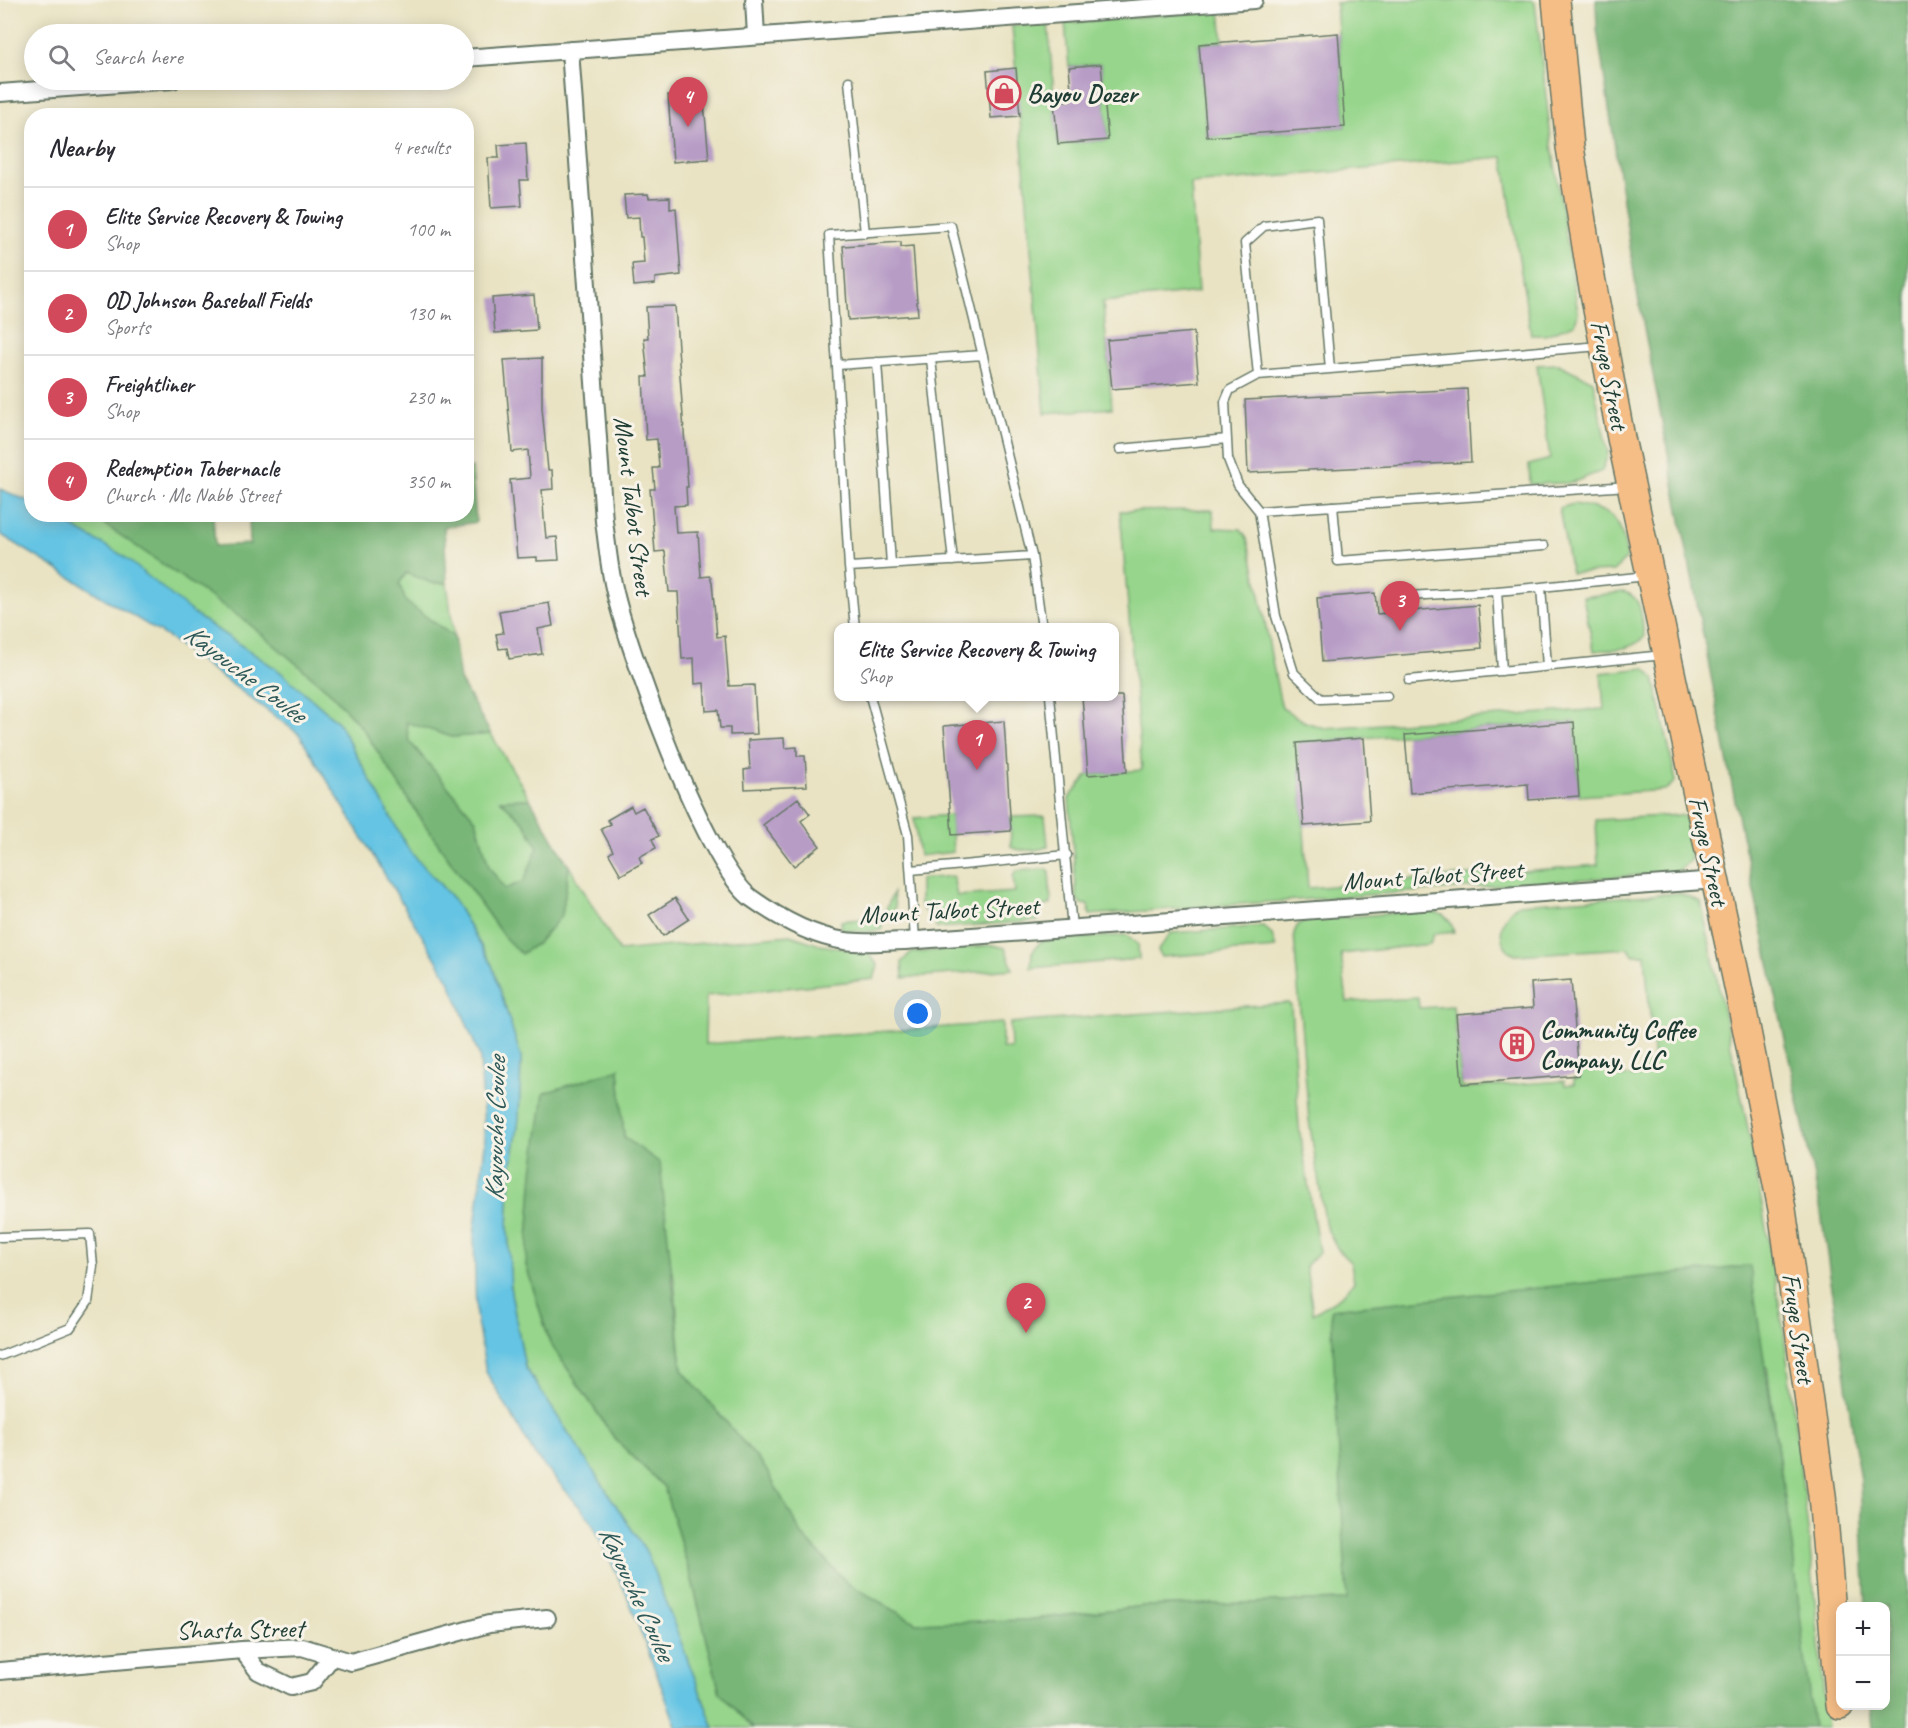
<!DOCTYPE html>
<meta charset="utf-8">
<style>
body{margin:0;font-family:Caveat,sans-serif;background:#f2f2f3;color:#2b2b33}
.controls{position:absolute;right:18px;bottom:18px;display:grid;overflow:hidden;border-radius:12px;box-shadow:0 3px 15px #0003}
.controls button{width:54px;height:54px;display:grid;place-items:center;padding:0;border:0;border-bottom:2px solid #e1e1e2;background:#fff;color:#2b2b33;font:30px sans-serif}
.you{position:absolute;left:918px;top:1014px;width:21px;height:21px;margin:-15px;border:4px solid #fff;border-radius:50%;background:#1a73e8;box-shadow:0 0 0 9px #1a73e833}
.badge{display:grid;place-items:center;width:39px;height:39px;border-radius:50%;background:#d1495b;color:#fff;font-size:20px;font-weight:700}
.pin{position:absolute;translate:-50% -50px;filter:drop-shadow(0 2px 3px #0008)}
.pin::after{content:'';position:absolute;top:32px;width:21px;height:18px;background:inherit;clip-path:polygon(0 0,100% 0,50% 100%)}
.popup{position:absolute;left:834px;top:623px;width:285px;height:78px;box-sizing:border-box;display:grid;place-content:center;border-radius:12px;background:#fff;filter:drop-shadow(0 2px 4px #0005);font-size:20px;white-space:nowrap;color:#7c7c81}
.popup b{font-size:22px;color:#2b2b33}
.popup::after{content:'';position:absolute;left:50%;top:100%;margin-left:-12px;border:12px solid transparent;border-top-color:#fff}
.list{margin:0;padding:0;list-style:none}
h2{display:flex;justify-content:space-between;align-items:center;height:78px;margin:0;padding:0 24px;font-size:26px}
h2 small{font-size:20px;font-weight:400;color:#7c7c81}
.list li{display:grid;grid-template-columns:39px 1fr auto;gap:18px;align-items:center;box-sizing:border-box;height:84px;padding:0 24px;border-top:2px solid #e1e1e2}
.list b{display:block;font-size:22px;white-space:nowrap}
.list p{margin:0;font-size:20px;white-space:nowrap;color:#7c7c81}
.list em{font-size:20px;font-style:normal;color:#7c7c81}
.icon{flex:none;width:33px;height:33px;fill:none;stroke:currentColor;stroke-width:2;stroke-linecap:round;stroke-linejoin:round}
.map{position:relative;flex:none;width:1908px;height:1728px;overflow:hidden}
.search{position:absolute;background:#fff;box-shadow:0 3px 15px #0003;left:24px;top:24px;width:450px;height:66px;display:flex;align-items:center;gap:15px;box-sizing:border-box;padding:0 21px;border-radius:33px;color:#7c7c81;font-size:22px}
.panel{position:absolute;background:#fff;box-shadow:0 3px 15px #0003;left:24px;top:108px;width:450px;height:414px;border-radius:24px}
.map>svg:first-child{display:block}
</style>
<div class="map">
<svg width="1908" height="1728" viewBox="0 0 1908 1728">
<rect width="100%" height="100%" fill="#f7f3e8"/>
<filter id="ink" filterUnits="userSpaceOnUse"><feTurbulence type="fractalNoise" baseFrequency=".0167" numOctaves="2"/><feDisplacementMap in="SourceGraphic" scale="12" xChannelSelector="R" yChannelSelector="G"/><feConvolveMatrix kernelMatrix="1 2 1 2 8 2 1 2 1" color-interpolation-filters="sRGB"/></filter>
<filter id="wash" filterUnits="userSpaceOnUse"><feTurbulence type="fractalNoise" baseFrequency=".008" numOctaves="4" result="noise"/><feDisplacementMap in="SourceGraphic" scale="24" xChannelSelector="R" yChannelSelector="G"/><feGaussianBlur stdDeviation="1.35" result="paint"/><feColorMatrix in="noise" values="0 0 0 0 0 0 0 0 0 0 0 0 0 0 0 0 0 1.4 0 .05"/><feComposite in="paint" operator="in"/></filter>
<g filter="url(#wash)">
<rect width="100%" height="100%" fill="#e9e3c3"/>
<path fill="#96d58b" stroke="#5a8960" stroke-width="1.5" d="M1370,0H1532L1535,3L1551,139L1578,313L1575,324L1545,335H1531L1503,157L1191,184L1198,292L1103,302L1112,408L1045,413L1012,26L1048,23L1058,144L1108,140L1101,64L1069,67L1065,23L1220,10L1223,42L1199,44L1207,137L1345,127L1336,3Z
M1558,364L1593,381L1608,454L1602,471L1571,483L1530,484L1529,465L1550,459L1537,365Z
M1574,504C1615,511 1621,518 1627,558L1613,571L1571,573L1559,508Z
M1213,510L1214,528L1241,529L1246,536C1263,593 1268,651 1282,708L1305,722L1324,728L1604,709L1601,673L1645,668L1654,678L1675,776V782L1665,790L1579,796L1574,722L1298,743L1308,888L1598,865L1596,820L1681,815L1686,819L1691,859L1679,871L1670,873L1090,915L1088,905L1081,904L1077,899L1069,798L1088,775L1142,770L1120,511Z
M57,515H91L247,622L329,691L363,729L423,822L504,937L562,915L569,866L619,951L790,935L820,945L867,952L878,965L874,979L706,996L705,1044L1002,1023V1048L1011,1049L1010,1023L1288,1003L1291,1006L1299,1127L1319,1252L1306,1266L1313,1314L1340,1297L1354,1282L1351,1263L1339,1251L1326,1227L1309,1120L1296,962L1294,933L1298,924L1307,920L1423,911C1439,912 1450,914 1454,932L1434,934L1430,944L1341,954L1347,1002L1418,998L1419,1008L1453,1006L1462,1088L1564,1081L1565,1085L1574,1084V1079H1578L1579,1069L1619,1065L1621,1077L1640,1075L1641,1065L1654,1063L1645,955H1634L1628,948L1515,955C1493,943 1500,915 1519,904L1679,893L1701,902L1752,1148L1783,1326L1809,1538L1827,1728H1813L1767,1366L1331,1309L1348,1600L1144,1606L1026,1620L916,1623L847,1583L803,1536L765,1468L682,1370L674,1277L624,1137L619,1069L526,1265L550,1343L615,1439L664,1487L693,1584L720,1693L753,1728H714L646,1551L525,1367L511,1293L508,1229L510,1175L519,1119L521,1057L492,965L454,900L409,850L338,722L278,670L198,617Z
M406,573L432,583H447L454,637L406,602L399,584Z
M1624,592C1644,597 1641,619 1644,637C1631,651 1612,649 1594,651L1583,597Z
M406,721L452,737L491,734L530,799L500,800L524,822L538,847L524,881L505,890L489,867L476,820L409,741Z
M951,815L953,852L919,856L914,818Z
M1045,816L1048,846C1040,851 1019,852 1011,847L1010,817Z
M1047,869L1049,871L1051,904L1037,909L1038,921L936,928L935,915L924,911L920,904V879L953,876L957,896L1015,892L1013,877L1016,871Z
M893,893L895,907L892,914L882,920V930L864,932L842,930L841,921L883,917Z
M1264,926L1272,935L1276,948L1161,957L1158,950L1171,933Z
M1127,935L1138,944L1139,959L1031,968L1032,952L1041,941Z
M993,945L1005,948L1013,969L903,978L902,962L910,953Z"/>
<path fill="#78b677" stroke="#4c7a56" stroke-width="1.5" d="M1596,0H1908V1728H1873L1871,1706H1886V1606H1866L1860,1481L1820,1206L1735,801L1636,286L1597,29Z
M472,468L476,522L444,527L447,583H432L406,573L399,584L406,602L454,637L460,680L491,734L452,737L406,722L409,741L476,820L489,867L505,889L524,881L538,847L524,822L500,800L530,799L569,866L562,915L538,943L521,954L504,937L423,822L363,729L329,691L247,622L91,515H213L215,546L250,544L249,515L466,514L467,469Z
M619,1069L624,1137L660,1163L682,1370L765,1468L803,1536L847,1583L916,1623L1026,1620L1144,1606L1347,1600L1331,1309L1750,1266L1792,1545L1813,1728H753L720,1693L693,1584L664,1487L615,1439L550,1343L526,1265L533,1172L544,1093Z"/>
<path fill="#65c4e3" stroke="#42808c" stroke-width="1.5" d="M0,489L31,502L32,514L52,515L122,555L198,617L278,670L338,722L409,850L454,900L492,965L521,1057L519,1119L510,1175L508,1229L511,1293L525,1367L646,1551L714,1728H677L627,1595L590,1519L535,1455L486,1372L476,1316L474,1235L485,1145L480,1057L449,980L299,734L169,638L0,534Z"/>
<g id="blocks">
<path fill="#b79cc6" d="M1338,33L1345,127L1207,137L1199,44Z
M1101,64L1108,140L1058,144L1054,102L1072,100L1069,67Z
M1016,68L1020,116L991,118L987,71Z
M703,92L709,159L673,162L668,95Z
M526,143L528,180H520L522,206L491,208L488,158H499L498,145Z
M648,194L649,198L670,197V209L676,208L681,275L655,278V284L634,286L632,264L644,263L642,237H640L639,217L626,218L624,195Z
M901,242V247L913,246L918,315L848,320L843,246Z
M534,295L537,330L495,333L492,298Z
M675,306L688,487H686L687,505L674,506L676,533L698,532L701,577L710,576L712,582L717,637L725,636L729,686L754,685L757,734L730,735V728H720L718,710L706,711L704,683L695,684L694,658L682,659L678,592H669L665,551L655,552L650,489H655L653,468H659L657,439L646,440L643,377H648L644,338H648L646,307Z
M1194,332L1199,382L1112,389L1107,340Z
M542,358V408L548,470H552L553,489L542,490L544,518L546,538L557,537L559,560L537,561V557L517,558L510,480L530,478L528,450L512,452L504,360Z
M1467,389L1471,462L1248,473L1245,400Z
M1375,593L1377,614L1478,605L1482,648L1322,662L1317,598Z
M549,603L553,626L538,629L542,654L509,659L507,648L499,649L496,634L503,633L499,611Z
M1082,696H1122L1127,772L1088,775Z
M1004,721L1011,831L952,835L944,726Z
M1574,722L1579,796L1529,800L1528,784L1410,793L1405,735Z
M784,738L785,748L797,747V756H805L807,786L745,789L744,770L750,769L748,740Z
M1364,738L1370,821L1304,826L1297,743Z
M798,798L810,814L801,821L820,846L794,866L763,825Z
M631,806L634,812L643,807L659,836L652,839L656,848L639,857L642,863L621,875L609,854L613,851L601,829L611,824L607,820Z
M675,898L689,919L663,936L649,915Z
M1571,980L1579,1075L1462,1084L1456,1014L1533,1008L1531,983Z"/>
</g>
</g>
<g filter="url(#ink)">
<use href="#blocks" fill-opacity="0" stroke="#676" stroke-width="1.5"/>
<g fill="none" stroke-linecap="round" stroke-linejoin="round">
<g stroke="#676" stroke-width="11">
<path id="service" d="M849,81L865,233
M931,359L953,561
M877,362L891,564
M837,365L983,355
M1330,369L1258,375L1245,243L1264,226L1317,219L1330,369L1600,346
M1258,375L1230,390L1225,402L1228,459L1238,485L1259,511L1629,486
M1120,449L1227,439
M1333,506L1338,561L1544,546
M1259,511L1276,616L1294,673L1321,699L1387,696
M1032,556L849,567L829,235L951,226L1032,556L1042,628
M849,567L855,628
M1390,597L1497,591
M1547,666L1541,587L1647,576
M1502,671L1497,591L1541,587
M1409,680L1664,655
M870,696L908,835L915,940
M1050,696L1072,928
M911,870L1067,855
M0,1237L90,1234L93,1266L88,1302L70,1328L0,1356"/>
</g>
<g stroke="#676" stroke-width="20">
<path id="minor" d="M754,0L756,36
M570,50L604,521C607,543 609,566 614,588C627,648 706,864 751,898C779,918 811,936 845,941C864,944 886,941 905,941L1716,880
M464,58L1254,0
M0,93L173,80
M242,1650L258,1671L291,1687L312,1682L331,1658
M0,1671L242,1650L302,1647L351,1662L489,1624L547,1618"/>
</g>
<g stroke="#676" stroke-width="30">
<path id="primary" d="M1556,0L1570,147L1591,277L1621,438L1740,996L1782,1209L1822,1495L1840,1705"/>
</g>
<use href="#service" stroke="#fff" stroke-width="8"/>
<use href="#minor" stroke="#fff" stroke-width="16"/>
<use href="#primary" stroke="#f6be87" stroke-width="27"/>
</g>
</g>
<defs>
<g id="shop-ring" transform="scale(1.725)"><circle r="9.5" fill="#f7f3e8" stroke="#d1495b" stroke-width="1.5"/><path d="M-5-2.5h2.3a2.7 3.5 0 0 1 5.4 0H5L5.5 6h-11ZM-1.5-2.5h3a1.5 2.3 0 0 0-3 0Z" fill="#d1495b"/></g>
<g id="building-ring" transform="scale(1.725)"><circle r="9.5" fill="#f7f3e8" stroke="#d1495b" stroke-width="1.5"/><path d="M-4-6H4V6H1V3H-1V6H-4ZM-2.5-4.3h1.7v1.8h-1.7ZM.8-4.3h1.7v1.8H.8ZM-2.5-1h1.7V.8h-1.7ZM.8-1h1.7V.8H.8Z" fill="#d1495b"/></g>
</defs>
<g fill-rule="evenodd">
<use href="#shop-ring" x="1004" y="93"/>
<use href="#building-ring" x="1517" y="1044"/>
</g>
<g text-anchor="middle" stroke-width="6" stroke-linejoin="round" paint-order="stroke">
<g font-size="26" font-weight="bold" fill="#1f3d34" stroke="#f7f3e8" text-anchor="start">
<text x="1027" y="102">Bayou Dozer</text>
<text x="1540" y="1038">Community Coffee<tspan x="1540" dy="30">Company, LLC</tspan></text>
</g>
<g font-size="26" fill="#1f3d34" stroke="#f7f3e8">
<text transform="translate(1610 375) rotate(79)" y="9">Fruge Street</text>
<text transform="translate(634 506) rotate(83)" y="9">Mount Talbot Street</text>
<text transform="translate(1709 851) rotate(78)" y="9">Fruge Street</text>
<text transform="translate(1433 875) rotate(-4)" y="9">Mount Talbot Street</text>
<text transform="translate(949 910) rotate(-3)" y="9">Mount Talbot Street</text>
<text transform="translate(1799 1328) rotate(82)" y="9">Fruge Street</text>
<text transform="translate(240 1629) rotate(-1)" y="9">Shasta Street</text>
</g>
<g font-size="27" font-style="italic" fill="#2d5857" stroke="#f7f3e8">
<text transform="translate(245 673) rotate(37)" y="9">Kayouche Coulee</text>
<text transform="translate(495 1129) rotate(-89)" y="9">Kayouche Coulee</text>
<text transform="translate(637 1593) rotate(65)" y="9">Kayouche Coulee</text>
</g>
</g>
</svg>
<div class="controls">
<button>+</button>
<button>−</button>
</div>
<div class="you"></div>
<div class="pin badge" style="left:977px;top:770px">1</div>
<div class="popup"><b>Elite Service Recovery &amp; Towing</b>Shop</div>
<div class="pin badge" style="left:1026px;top:1333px">2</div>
<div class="pin badge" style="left:1400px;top:631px">3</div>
<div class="pin badge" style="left:688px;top:127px">4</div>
<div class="search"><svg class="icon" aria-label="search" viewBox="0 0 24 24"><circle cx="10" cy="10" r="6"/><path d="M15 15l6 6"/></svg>Search here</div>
<section class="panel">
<h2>Nearby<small>4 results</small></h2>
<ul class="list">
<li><span class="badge">1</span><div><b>Elite Service Recovery &amp; Towing</b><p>Shop</p></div><em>100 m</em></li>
<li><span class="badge">2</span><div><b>OD Johnson Baseball Fields</b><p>Sports</p></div><em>130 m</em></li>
<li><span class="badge">3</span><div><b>Freightliner</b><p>Shop</p></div><em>230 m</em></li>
<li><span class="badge">4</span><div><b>Redemption Tabernacle</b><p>Church · Mc Nabb Street</p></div><em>350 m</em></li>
</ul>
</section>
</div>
